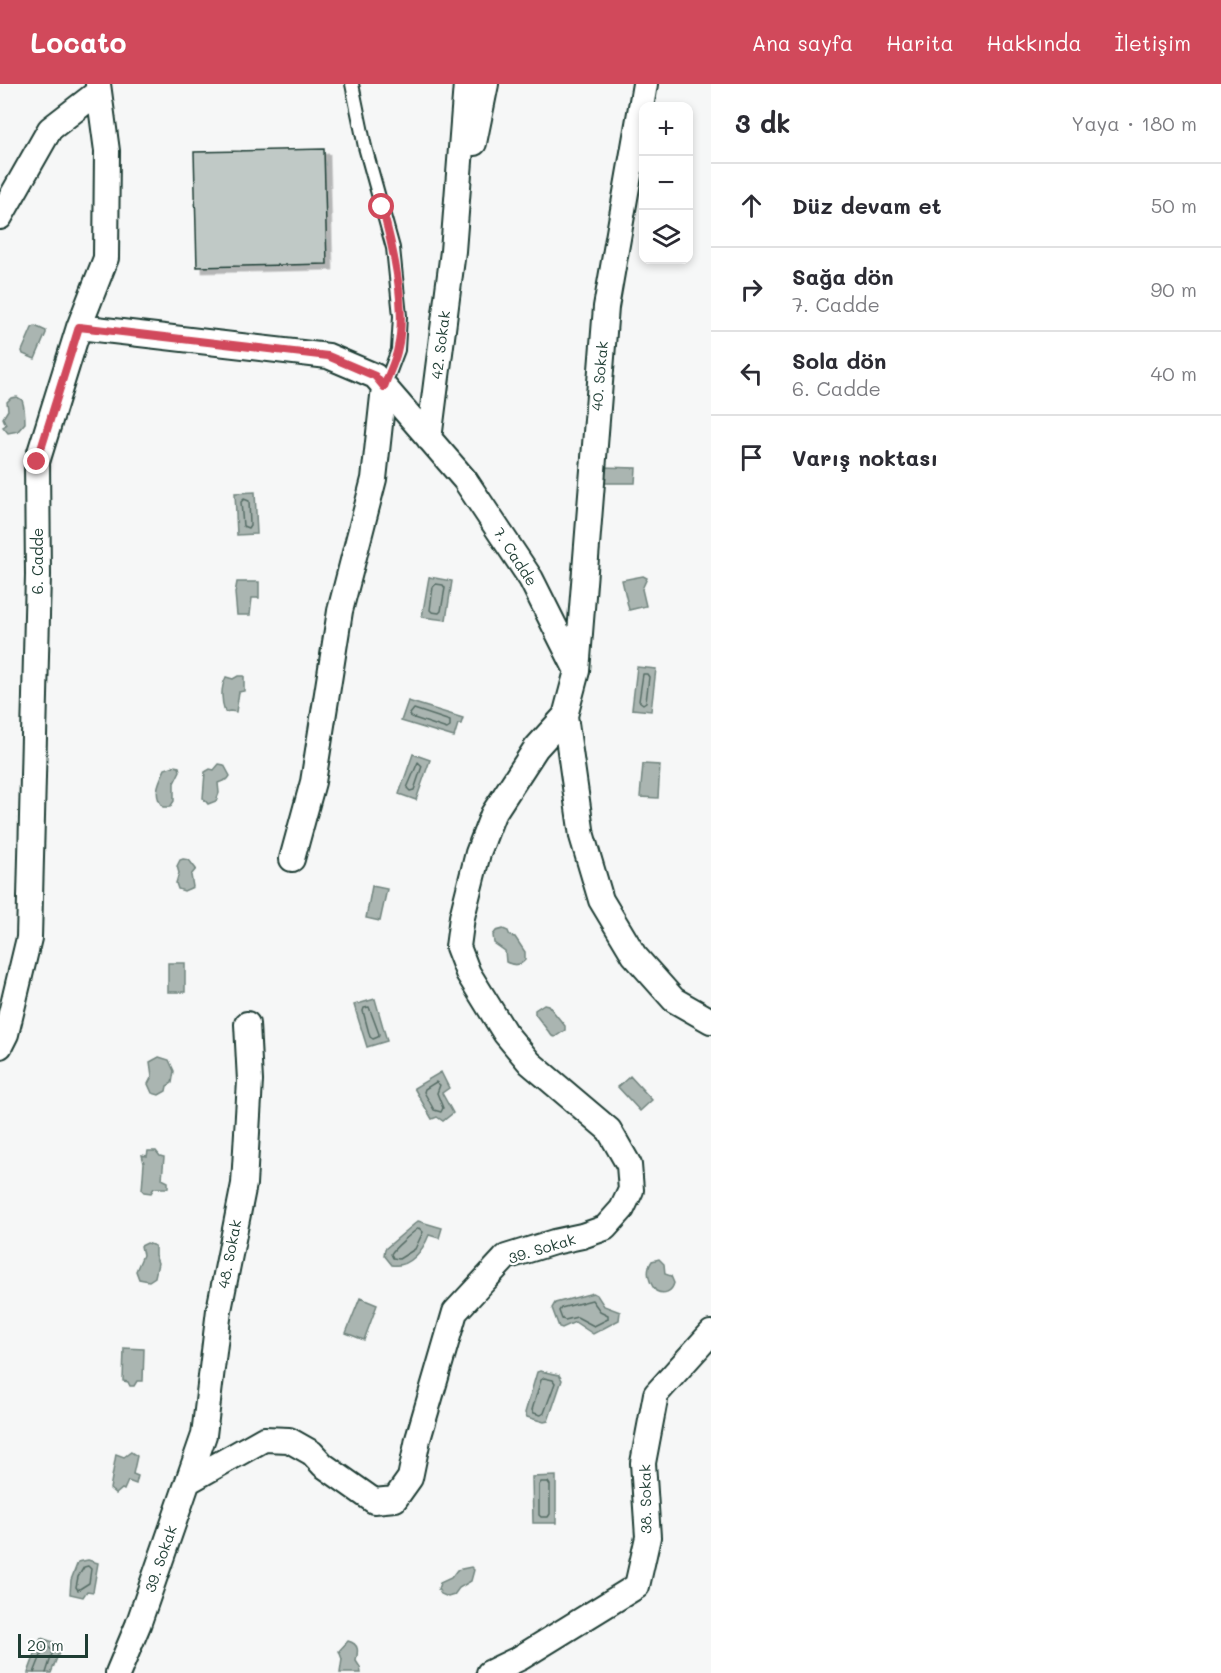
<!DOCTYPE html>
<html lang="tr">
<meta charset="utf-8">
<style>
body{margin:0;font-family:Mali,sans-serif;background:#f7f7f7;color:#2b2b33}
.controls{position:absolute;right:18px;top:18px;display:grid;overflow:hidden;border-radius:12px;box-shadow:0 3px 9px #0003}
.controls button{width:54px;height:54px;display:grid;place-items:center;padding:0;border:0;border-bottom:2px solid #e1e1e2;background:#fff;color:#2b2b33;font:30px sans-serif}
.scale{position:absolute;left:18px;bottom:15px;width:70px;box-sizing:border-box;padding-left:6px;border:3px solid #1f3d34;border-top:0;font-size:16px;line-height:21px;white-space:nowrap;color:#1f3d34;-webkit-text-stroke:4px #fff;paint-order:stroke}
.stop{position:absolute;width:18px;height:18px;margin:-14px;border:4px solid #d1495b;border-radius:50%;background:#fff}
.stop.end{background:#d1495b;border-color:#fff;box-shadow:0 2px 6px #0008}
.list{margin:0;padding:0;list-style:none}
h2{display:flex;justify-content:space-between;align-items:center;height:78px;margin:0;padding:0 24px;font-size:26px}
h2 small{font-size:20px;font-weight:400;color:#7c7c81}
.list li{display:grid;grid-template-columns:39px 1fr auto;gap:18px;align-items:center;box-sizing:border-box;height:84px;padding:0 24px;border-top:2px solid #e1e1e2}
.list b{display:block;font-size:22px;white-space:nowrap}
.list p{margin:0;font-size:20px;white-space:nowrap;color:#7c7c81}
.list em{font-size:20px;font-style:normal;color:#7c7c81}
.icon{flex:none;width:33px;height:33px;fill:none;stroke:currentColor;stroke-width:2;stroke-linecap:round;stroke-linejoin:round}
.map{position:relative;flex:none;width:711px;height:1589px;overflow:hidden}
header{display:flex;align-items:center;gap:36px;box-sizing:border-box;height:84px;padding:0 30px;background:#d1495b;color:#fff}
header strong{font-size:28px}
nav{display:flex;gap:33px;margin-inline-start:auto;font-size:21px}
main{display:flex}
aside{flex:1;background:#fff}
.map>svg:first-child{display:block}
</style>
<header>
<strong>Locato</strong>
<nav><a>Ana sayfa</a><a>Harita</a><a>Hakkında</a><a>İletişim</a></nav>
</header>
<main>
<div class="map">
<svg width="711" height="1589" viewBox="0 0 711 1589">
<defs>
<filter id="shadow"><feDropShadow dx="5.5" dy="5.5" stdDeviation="0" flood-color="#0004"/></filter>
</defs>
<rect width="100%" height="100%" fill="#f6f7f7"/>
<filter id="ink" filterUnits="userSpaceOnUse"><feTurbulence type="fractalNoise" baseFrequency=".0167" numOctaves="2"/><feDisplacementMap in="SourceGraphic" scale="12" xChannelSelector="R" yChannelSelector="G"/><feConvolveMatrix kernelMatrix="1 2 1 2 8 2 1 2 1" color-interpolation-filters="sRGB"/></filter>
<g filter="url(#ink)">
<path fill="#aab5b1" stroke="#72857f" stroke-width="1.5" d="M35,242L46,247V249L35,275L23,270L22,267L32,244Z
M17,313L22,316C24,322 25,332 25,339L18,347L8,349L3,343L6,341L3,334L8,326L7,318L11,314Z
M602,383L636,384L635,399H602Z
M255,408L257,450L237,451L235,409Z
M643,492L647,494L642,505L646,522L629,526L622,496Z
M429,493L452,497L446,536L422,533Z
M237,498H259V514H252L250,531H237L235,509Z
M637,583L656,585L651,627L632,625Z
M238,592H244V607L239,608L236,628L230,627L225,628C221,616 220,605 226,593L233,595Z
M408,617L463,634L461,640H458L454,653L401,637Z
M413,670L430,676L416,716L399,710Z
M219,680L224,681L230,692L228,695L218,699L219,709L216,717L208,720L203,714L205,688L210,685L214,686Z
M643,680L660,681L658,714L640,713Z
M174,682L179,683L180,687L174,699V717L170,723H163C152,710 159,698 165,685Z
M183,775L189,776L196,785L191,791L193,803L184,807L178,805L176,799L179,789L177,782L180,776Z
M372,802L387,805L380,837L366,834Z
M503,845L508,847L510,852L515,853L525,868V876C520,882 514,882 506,878L505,867L494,859L493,851L496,847Z
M168,879H185V908H168Z
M375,915L387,957L367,963L354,921Z
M544,920L548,921L565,942V946L555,953L552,952L535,930V926Z
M159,973L169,976L174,987L172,999L167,1002L166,1007L159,1011L152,1009L148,1000L152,992L150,978Z
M441,988L449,1004L442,1009L453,1029L443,1037L437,1033L432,1035L414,1004Z
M630,992L652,1016L640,1027L618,1003Z
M148,1067H156L160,1072L164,1073L162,1095L168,1098V1104H154L151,1109L144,1108L142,1106L144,1079L142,1071L147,1072Z
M418,1137L442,1144L439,1154L429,1151C423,1166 410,1184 392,1181L384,1171L385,1165Z
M147,1159L155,1162V1171L158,1179L155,1193L149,1197L139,1195L136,1187L143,1171L141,1162Z
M659,1175L664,1180L665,1190L671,1192L674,1199C672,1208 664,1211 656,1207C649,1198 645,1187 652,1177Z
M593,1209L597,1211L604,1222L620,1228L619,1236L593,1250L575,1238L562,1244L559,1243L552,1224L555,1219Z
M360,1214L377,1221L364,1256L346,1249Z
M124,1264L144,1265L143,1297H137L134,1302H130L128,1298L123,1297Z
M540,1287L559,1291L562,1296L548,1337L544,1338L527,1333L525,1329L537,1288Z
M131,1368L137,1372L133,1390L138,1392L136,1400L128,1397L124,1406L122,1405L116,1410L110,1405L116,1370L124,1373Z
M556,1392V1439H533L532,1393Z
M88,1476L98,1479L93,1508L87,1507L83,1513L70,1510L71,1496L78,1478Z
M471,1483L474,1486L471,1497L459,1504L454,1511L448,1513L441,1510L438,1505L440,1499L451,1494L457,1486Z
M41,1554L62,1561L51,1589H28Z
M348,1557C360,1560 358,1568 356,1577L360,1583L361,1589H340L342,1575L339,1567Z"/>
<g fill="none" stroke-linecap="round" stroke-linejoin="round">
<path stroke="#576d66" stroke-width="1.5" d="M244,415L249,417L250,441L248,444L243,442L241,418Z
M436,500L443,501L445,504L441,527L439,529L432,528L430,526L433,503Z
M643,590H647L649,593L646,618L643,620L639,617Z
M414,625L450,637V643L447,645L411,633L410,630Z
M418,678L422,682L414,706L410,707L407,704Z
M369,923L379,950L378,953L373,955L370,953L363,927L364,924Z
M436,998L440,1001L437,1009L443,1024L441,1028L434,1026L424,1008L425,1005Z
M419,1144L423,1148L415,1165L399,1175L393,1174L391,1170C393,1165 413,1148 419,1144Z
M592,1216L600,1227L608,1231V1235L594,1242L577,1233L565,1236L562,1235L559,1227L561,1224Z
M544,1294L553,1296L555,1299L544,1329L541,1331L534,1329L532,1326L541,1296Z
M541,1398H548L550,1401V1430L548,1433H541L539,1431V1401Z
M84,1483L88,1482L91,1485L89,1499L78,1506L76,1503L78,1493Z
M34,1589L44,1564L47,1562L53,1567L46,1589"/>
</g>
<path fill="#c0c9c6" stroke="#1f3d34" stroke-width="1.5" filter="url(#shadow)" d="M324,65L327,180L197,183L194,68Z"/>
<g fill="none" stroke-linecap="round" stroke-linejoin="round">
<g stroke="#1f3d34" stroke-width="16">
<path id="service" d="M352,0L365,63L393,164L400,232L398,266L384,303"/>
</g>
<g stroke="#1f3d34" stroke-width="28">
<path id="minor" d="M474,59L486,0
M0,133L50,45L98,8
M79,243L328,272L375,292L465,396L531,495L577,587L565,632L582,752L601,816L634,871L674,916L711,937
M429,355L453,167L466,0
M577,587L606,223L645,0
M292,775L313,698L340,527L374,395L384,303
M0,962L6,950L29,854L38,491L37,378L79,243L106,174L107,67L98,0
M189,1397L264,1355L289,1356L312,1369L323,1381L374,1417L395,1415L410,1394L418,1355L455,1228L506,1173L554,1158L582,1152L605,1144L622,1125L631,1106L629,1081L609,1046L530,979L505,949L468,889L458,863L462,833L478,769L493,730L536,664L565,632
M118,1589L138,1541L204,1351L219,1226L244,1100L250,997L247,940
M489,1589L520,1574L637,1502L648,1453L643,1379L656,1310L711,1249"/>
</g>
<use href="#service" stroke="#fff" stroke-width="12"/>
<use href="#minor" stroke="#fff" stroke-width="24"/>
</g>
</g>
<g fill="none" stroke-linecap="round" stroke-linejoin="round" filter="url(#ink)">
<path stroke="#d1495b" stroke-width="8" d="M37,378L79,243L328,272L375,292L384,303C388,291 394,280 397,268C408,226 393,164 382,123"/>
</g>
<g text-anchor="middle" stroke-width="4.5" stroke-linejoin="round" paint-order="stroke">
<g font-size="15" fill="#1f3d34" stroke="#fff">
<text transform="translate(441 261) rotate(-83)" y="5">42. Sokak</text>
<text transform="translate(600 292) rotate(-85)" y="5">40. Sokak</text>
<text transform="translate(515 473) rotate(57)" y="5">7. Cadde</text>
<text transform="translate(38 477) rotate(-90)" y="5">6. Cadde</text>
<text transform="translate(542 1165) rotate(-17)" y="5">39. Sokak</text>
<text transform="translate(230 1170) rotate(-79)" y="5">48. Sokak</text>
<text transform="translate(646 1415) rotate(-91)" y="5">38. Sokak</text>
<text transform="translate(161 1475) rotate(-71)" y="5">39. Sokak</text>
</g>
</g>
</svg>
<div class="controls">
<button>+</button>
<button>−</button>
<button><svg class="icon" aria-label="layers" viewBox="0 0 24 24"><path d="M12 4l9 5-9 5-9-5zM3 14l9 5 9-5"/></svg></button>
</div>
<div class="scale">20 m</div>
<div class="stop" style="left:382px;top:123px"></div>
<div class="stop end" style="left:37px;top:378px"></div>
</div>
<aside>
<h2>3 dk<small>Yaya · 180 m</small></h2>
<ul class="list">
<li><svg class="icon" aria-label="ahead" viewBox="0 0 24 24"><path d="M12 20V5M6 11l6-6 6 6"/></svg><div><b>Düz devam et</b></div><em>50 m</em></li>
<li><svg class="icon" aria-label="right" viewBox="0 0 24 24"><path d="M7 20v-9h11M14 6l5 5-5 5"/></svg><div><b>Sağa dön</b><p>7. Cadde</p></div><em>90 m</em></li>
<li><svg class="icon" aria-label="left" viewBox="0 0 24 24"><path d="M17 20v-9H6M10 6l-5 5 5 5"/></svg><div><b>Sola dön</b><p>6. Cadde</p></div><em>40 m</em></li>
<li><svg class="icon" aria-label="arrive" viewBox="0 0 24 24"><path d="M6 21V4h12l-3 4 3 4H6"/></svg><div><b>Varış noktası</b></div></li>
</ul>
</aside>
</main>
